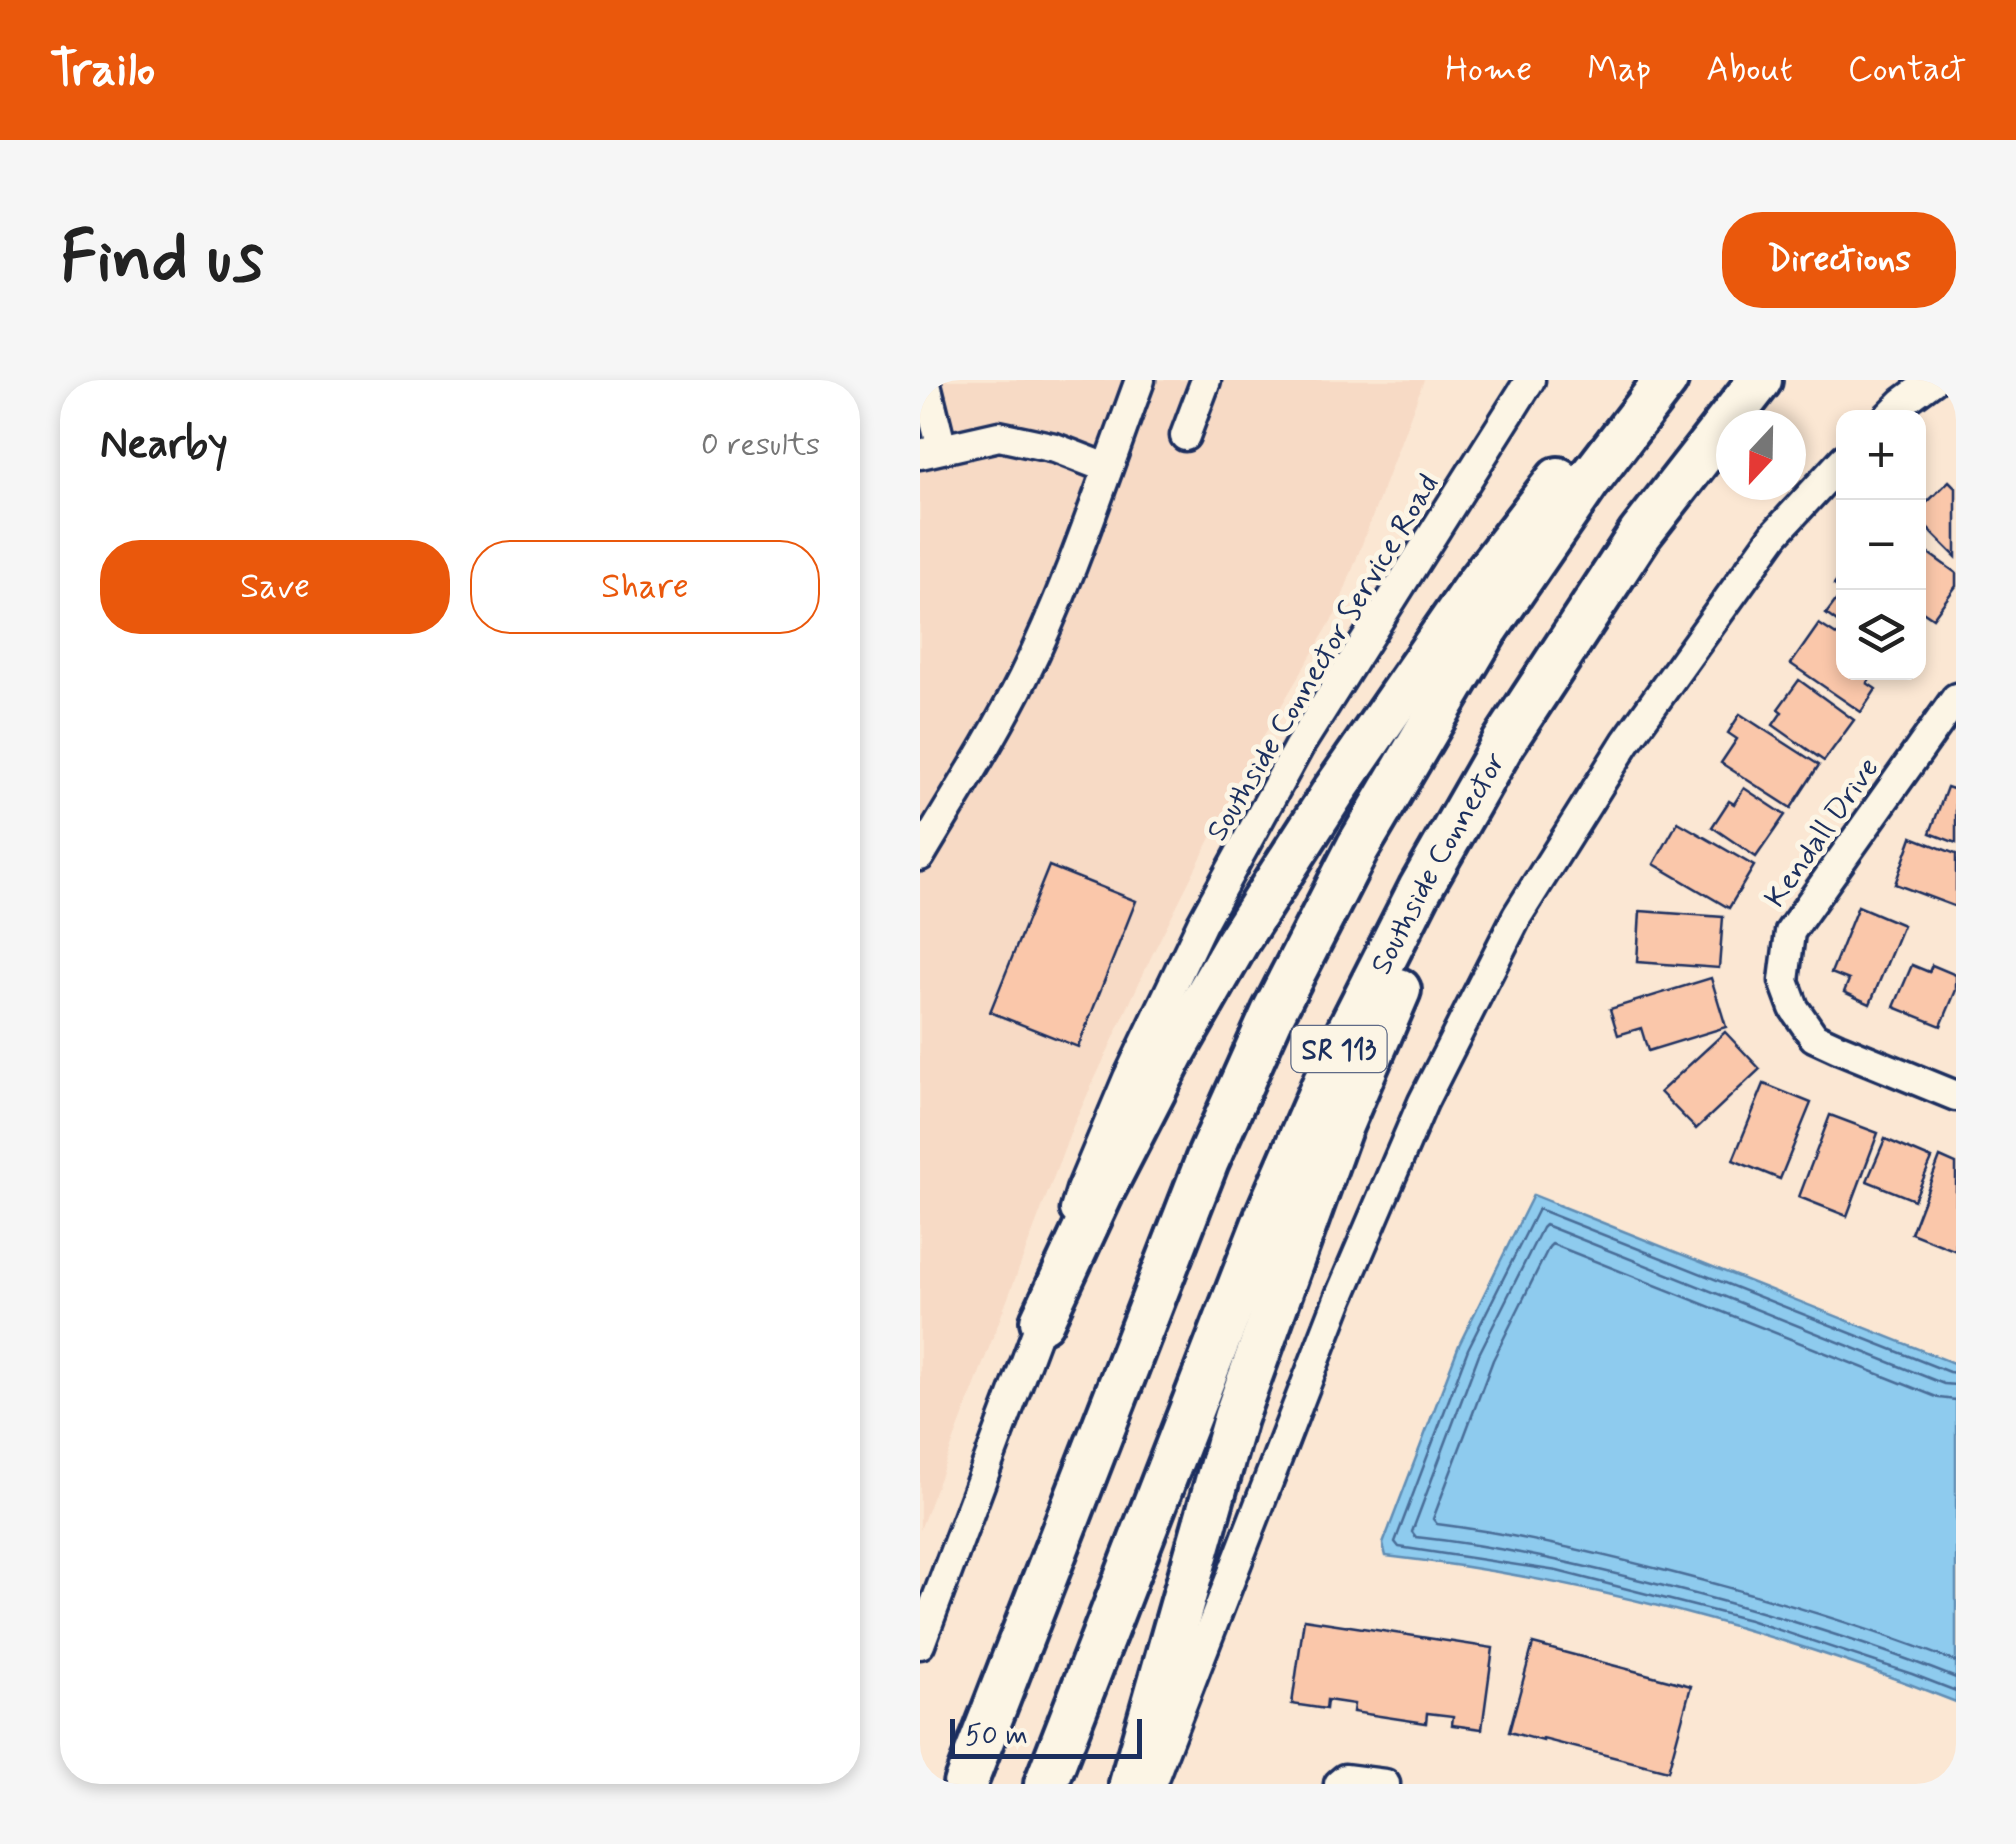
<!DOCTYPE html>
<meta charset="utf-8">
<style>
body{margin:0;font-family:Mynerve,sans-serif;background:#f6f6f6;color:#222}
.controls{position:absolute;right:30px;top:30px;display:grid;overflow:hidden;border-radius:20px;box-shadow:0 5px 15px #0003}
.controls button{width:90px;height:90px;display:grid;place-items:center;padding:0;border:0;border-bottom:2px solid #e0e0e0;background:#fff;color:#222;font:50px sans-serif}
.compass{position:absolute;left:796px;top:30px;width:90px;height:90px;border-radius:50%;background:#fff;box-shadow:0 5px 15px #0003;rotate:202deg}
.scale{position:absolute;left:30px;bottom:25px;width:192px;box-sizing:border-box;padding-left:10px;border:5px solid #1b2f5e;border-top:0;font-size:28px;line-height:35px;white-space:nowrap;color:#1b2f5e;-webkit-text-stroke:8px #fcf5e5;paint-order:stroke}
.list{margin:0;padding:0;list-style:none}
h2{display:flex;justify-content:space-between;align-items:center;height:130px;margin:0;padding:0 40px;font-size:42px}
h2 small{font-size:32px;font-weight:400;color:#767676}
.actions{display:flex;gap:20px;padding:30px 40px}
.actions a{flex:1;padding:22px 0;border:2px solid #ea580c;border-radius:40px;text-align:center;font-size:35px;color:#ea580c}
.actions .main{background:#ea580c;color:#fff}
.icon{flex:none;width:55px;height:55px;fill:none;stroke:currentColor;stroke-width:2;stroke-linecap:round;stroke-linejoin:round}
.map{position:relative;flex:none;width:1036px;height:1404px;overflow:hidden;border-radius:40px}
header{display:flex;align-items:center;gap:60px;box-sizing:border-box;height:140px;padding:0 50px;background:#ea580c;color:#fff}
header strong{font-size:48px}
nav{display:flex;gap:55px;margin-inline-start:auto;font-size:35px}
.intro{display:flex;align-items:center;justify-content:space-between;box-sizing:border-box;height:240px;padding:0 60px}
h1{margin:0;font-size:70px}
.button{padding:25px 45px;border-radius:40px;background:#ea580c;color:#fff;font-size:35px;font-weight:700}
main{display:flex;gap:60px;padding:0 60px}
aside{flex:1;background:#fff;border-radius:40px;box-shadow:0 5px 15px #0003}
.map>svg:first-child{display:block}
</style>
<header>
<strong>Trailo</strong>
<nav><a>Home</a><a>Map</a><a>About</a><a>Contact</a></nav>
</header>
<div class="intro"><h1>Find us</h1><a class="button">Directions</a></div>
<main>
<aside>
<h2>Nearby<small>0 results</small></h2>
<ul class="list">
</ul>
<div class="actions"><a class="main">Save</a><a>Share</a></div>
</aside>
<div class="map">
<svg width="1036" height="1404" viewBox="0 0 1036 1404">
<rect width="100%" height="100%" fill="#fbe7d3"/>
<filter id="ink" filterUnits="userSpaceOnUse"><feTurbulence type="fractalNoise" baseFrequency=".01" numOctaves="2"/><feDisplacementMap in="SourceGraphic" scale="20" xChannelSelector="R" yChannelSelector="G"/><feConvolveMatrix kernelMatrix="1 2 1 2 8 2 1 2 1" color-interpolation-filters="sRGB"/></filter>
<g filter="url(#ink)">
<path fill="#f7dac5" d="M0,0H504L416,233L333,374L232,575L153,746L0,1150Z"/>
<path fill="#8ecbee" stroke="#608db4" stroke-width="2.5" d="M613,815L1036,984V1322C856,1250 658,1198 466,1176L463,1164L539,965Z"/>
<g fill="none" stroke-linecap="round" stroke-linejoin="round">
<path stroke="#496d98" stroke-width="2.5" d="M1036,993L1029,992L618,829L548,969L475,1162L479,1167L637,1191L829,1240L992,1294L1036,1311
M1036,1005L1024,1004L625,845L622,848L559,974L492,1152L496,1157C580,1166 662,1185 744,1206C843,1231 941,1260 1036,1298
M1036,1020L1019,1018L632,864L629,867L573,980L513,1139L517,1144C596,1154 673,1172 750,1192C847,1217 943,1245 1036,1282"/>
</g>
<path fill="#fac7aa" stroke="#1b2f5e" stroke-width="2.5" d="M1029,101L1036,108V177L998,139V131Z
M1004,170L1036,193V206L1013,238L998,228V177Z
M924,192V247L906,234L923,211L914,205Z
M899,244L924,260V292H954L947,303L956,309L941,332L871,284Z
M879,300L934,340L904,381L853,345L862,332L858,329Z
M820,334L899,385L871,428L801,383L817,359L808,353Z
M1027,407L1036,410V463L1010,453Z
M824,408L865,435L836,477L792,447L809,421L814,424Z
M758,442L834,486L809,528L734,484Z
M992,457L1036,474V527L975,504Z
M129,486L216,521L158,667L70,632Z
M938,526L983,545L950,624L924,612L929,600L911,593Z
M720,531L803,537L799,588L717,582Z
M992,585L1009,592L1012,585L1036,595V610L1021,646L974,627Z
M791,598L806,647L728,671L721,648L698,655L690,629Z
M805,652L840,689L776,749L740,712Z
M844,704L891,723L860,799L813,780Z
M910,735L958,753L927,836L879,817Z
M965,759L1012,779L994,820L947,801Z
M1020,777L1036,784V871L991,853Z
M384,1239L573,1268L562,1349L532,1345L533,1336L507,1333L506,1343L433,1332L434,1324L407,1320L406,1329L372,1324Z
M613,1264L771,1306L748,1391L623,1359V1361L589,1352Z"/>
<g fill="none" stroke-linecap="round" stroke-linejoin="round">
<g stroke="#1b2f5e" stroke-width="35">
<path id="minor" d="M5,0L22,69
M967,38L983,22L1013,0
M265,56L286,0
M0,74L79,56L135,68L187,88
M1036,318L870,552L864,601L874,628L894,657L918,668L1036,716
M0,476C35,417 72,360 103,298C150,203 183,100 220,0
M155,830L161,810L208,698L282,543L378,368L610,0
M0,1264L126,928
M231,1404L420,916L503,722L597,536L706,362L855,154L924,79
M419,1404L425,1399L465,1404"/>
</g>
<g stroke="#1b2f5e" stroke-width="50">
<g id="highway">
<path d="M122,941L183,810L255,670L317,562L414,411L555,207L638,99"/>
<path d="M45,1404L287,781L353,633L438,467L566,250L667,103L746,0"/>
<path id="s1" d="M126,1404L347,835L420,667L500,509L584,362L720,154L840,0"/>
<path d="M211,1404L315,1038L420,748L479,610"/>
</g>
</g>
<use href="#minor" stroke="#fcf5e5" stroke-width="28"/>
<use href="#highway" stroke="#fcf5e5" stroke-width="42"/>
</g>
</g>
<g text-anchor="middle" stroke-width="10" stroke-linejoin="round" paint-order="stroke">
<rect fill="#fcf5e5" stroke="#5e6a86" stroke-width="2.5" x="371.5" y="646" width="95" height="46" rx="8"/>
<g font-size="28" font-weight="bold" fill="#1b2f5e">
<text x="419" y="679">SR 113</text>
</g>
<g font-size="30" fill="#1b2f5e" stroke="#fcf5e5">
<text transform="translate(402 277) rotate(-59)" y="10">Southside Connector Service Road</text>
<text transform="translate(901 452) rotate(-55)" y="10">Kendall Drive</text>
<text dy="10" stroke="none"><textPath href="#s1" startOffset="1002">Southside Connector</textPath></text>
</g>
</g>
</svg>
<div class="controls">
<button>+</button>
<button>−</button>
<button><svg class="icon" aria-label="layers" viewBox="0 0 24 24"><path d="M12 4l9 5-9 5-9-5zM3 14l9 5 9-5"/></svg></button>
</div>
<svg class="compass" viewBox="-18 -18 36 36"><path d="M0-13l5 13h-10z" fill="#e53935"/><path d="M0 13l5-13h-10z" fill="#767676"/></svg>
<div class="scale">50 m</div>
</div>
</main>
